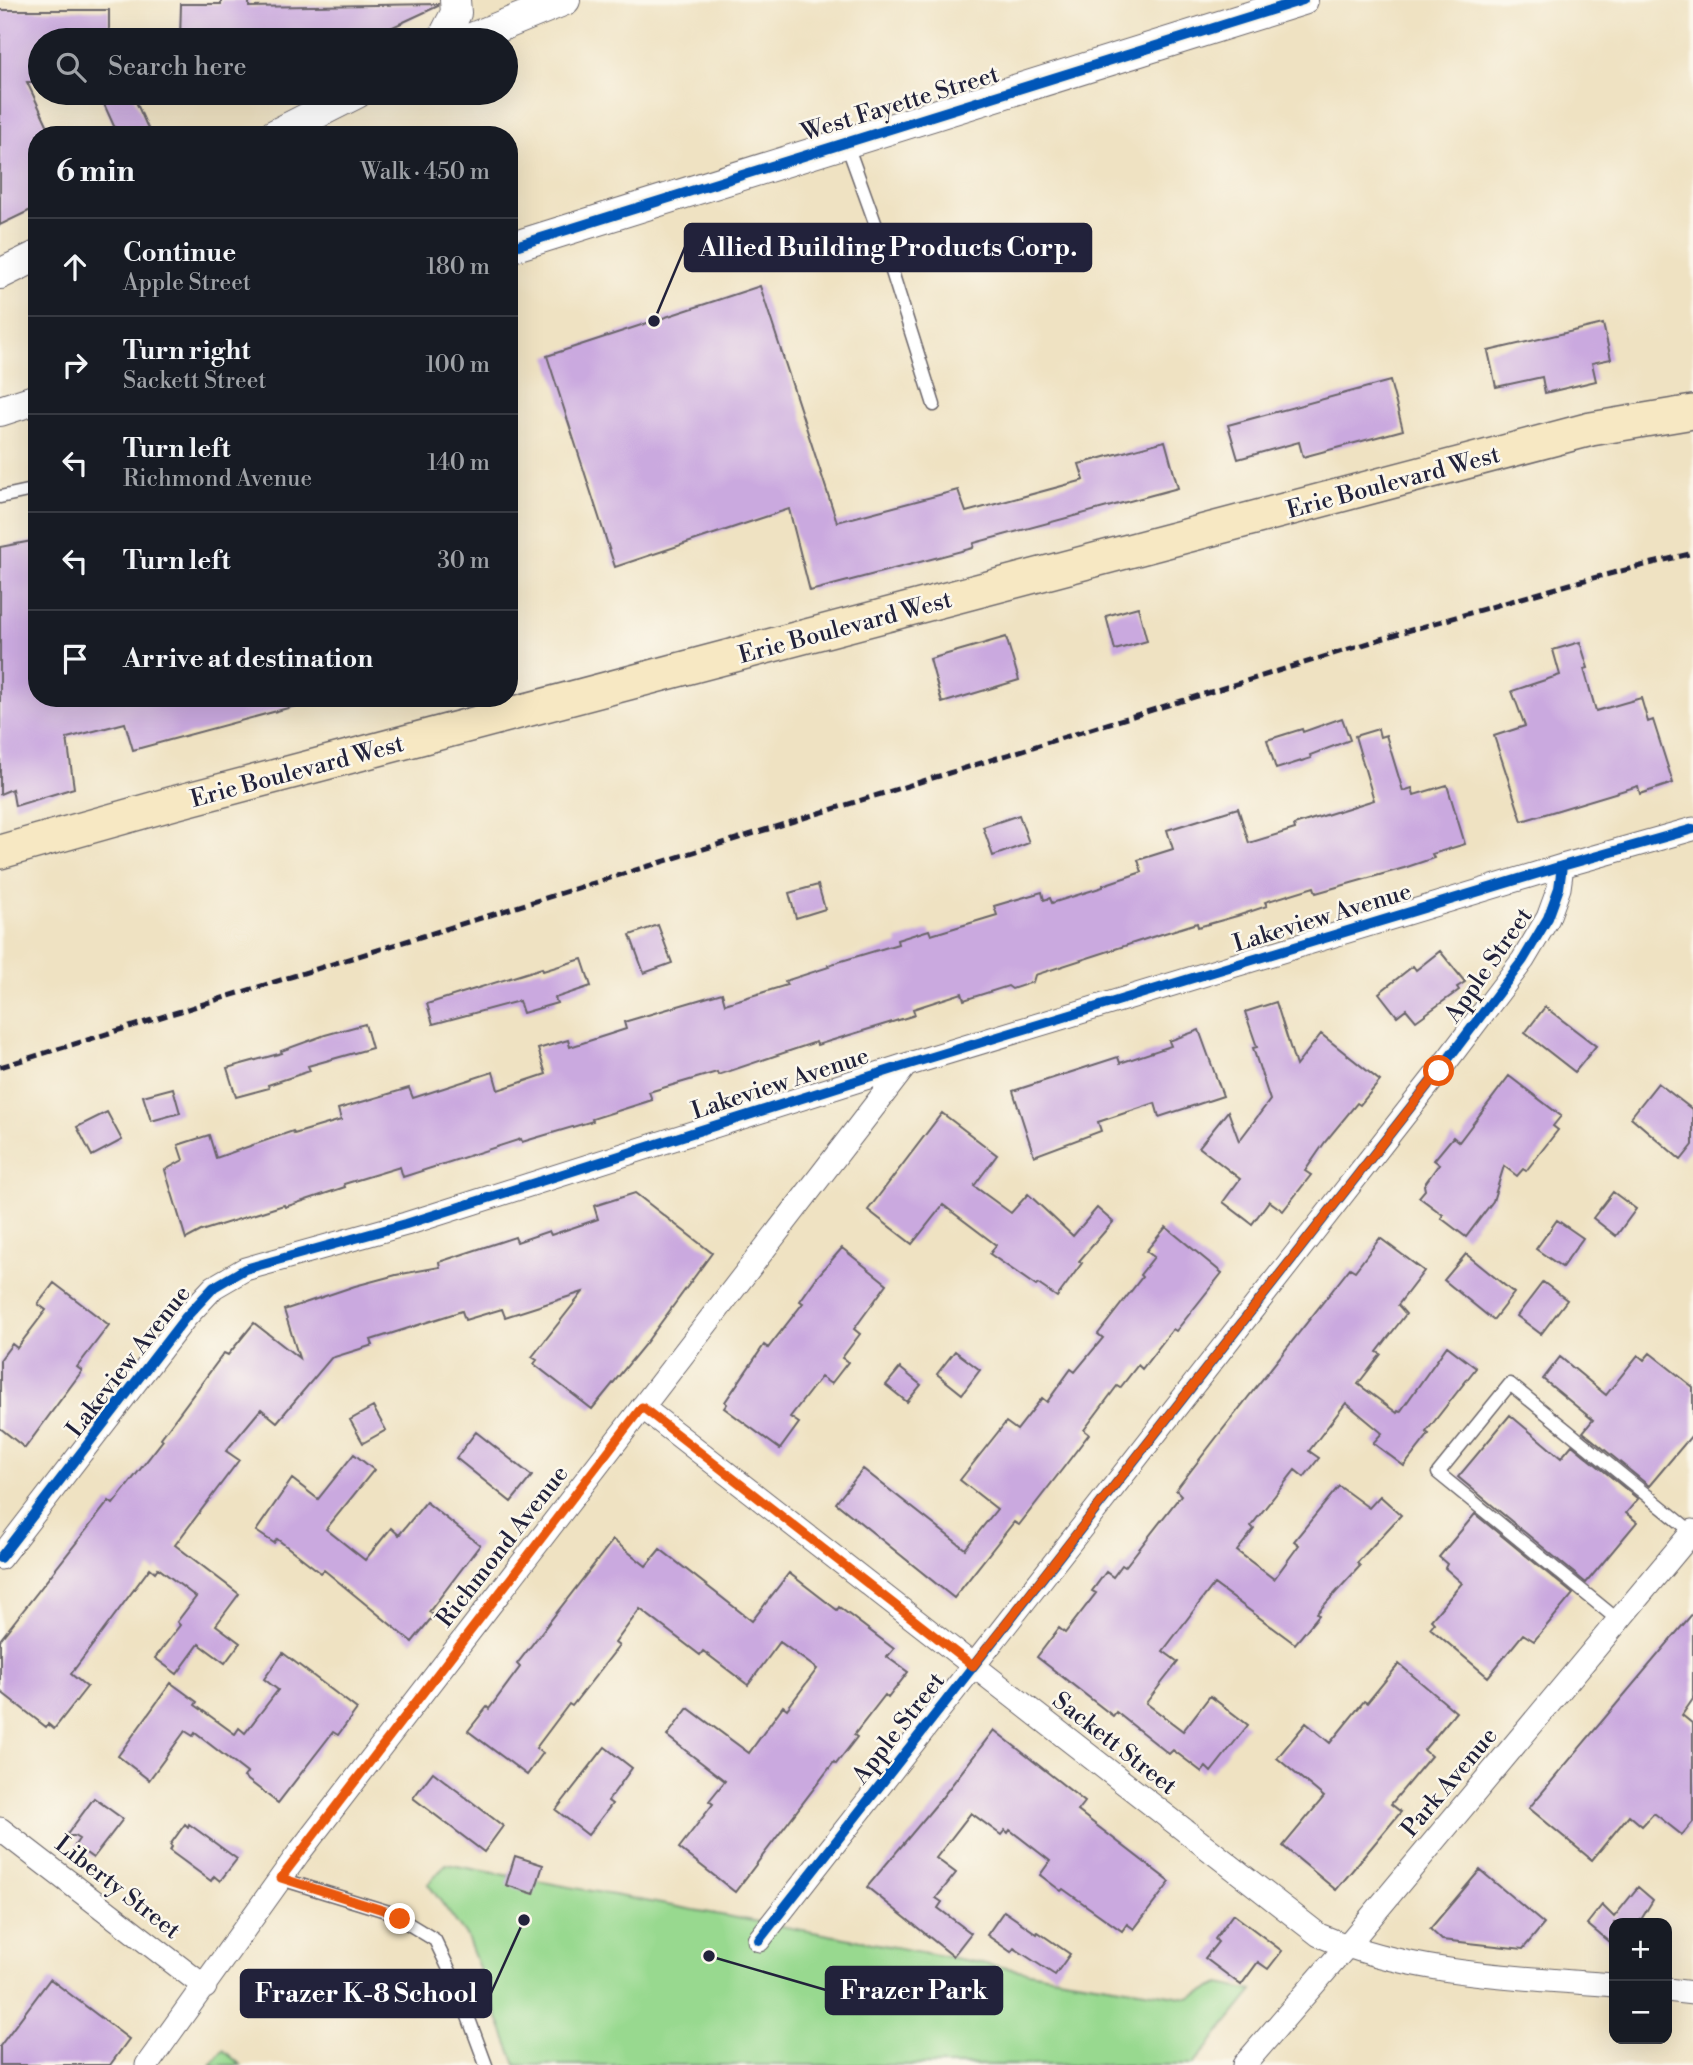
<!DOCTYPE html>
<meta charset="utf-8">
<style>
body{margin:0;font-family:"Libre Bodoni",serif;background:#242831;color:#f1f3f6}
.controls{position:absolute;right:21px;bottom:21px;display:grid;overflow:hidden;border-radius:14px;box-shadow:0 7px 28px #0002}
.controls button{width:63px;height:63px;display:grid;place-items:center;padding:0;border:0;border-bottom:2px solid #363941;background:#171b24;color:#f1f3f6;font:35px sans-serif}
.stop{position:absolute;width:21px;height:21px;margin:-16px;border:5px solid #ea580c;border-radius:50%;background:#fff}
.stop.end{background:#ea580c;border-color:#fff;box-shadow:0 2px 7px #0008}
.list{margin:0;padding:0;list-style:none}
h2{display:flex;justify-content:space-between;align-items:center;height:91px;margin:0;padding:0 28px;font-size:30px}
h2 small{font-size:23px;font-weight:400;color:#9ea1a6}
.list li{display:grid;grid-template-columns:46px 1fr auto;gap:21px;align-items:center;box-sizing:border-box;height:98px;padding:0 28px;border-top:2px solid #363941}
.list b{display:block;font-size:26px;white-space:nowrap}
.list p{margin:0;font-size:23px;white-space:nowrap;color:#9ea1a6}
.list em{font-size:23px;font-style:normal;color:#9ea1a6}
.icon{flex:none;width:38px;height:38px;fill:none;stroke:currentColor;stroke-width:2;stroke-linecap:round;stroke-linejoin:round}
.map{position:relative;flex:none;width:1693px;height:2065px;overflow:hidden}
.search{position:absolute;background:#171b24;box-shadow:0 7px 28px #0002;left:28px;top:28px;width:490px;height:77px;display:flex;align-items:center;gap:18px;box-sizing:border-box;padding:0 24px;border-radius:38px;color:#9ea1a6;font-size:26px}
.panel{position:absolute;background:#171b24;box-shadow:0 7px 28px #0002;left:28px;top:126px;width:490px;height:581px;border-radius:28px}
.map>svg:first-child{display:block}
</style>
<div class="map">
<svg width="1693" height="2065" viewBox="0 0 1693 2065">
<rect width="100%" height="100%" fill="#fbf7ec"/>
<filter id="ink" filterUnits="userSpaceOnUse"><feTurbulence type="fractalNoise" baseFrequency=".0143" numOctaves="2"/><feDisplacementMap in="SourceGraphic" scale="14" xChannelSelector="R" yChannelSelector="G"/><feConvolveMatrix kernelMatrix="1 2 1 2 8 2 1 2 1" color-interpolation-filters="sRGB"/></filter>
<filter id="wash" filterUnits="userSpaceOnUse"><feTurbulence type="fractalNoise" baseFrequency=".00686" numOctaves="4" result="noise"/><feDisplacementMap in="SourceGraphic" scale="28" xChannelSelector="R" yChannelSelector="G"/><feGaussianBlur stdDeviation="1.57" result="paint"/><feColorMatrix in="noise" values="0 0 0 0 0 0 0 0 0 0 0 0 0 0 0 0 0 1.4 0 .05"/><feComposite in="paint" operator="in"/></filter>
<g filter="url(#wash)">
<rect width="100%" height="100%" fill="#efe2c2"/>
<path fill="#98d98f" stroke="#5d7e65" stroke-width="2" d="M446,1864L1045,1975L1189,1998L1220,1984L1253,1991L1193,2065H516L467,1937L428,1884Z
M223,2050L241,2065H211Z"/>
<g id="blocks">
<path fill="#caa9df" d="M221,0H249V7L438,4V6L367,39L180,40L181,4H221Z
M0,10H109V40H40V82H27L52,135H37V207L0,225Z
M99,93H132L151,135H118Z
M760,286L837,522L958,490L966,512L1084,480L1079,464L1165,441L1178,488L974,543L973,548L810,591L789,509L615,567L547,356Z
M1603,324L1611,359L1592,363L1596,381L1545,393L1542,377L1496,387L1488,351Z
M1390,381L1403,430L1303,457L1299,442L1238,459L1228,425Z
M37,540V698H298L299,705L133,750L125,723L67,738L74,788L15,806L12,789L0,794V547Z
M1138,607L1147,641L1115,650L1106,616Z
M1006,637L1019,680L942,703L930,659Z
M1580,642L1588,668L1584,669L1596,711L1641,698L1648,722L1653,720L1673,783L1640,794L1638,786L1522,821L1494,736L1525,726L1512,691L1560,675L1553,650Z
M1342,718L1350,740L1310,755L1311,758L1276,769L1267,740L1302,729L1303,732Z
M1378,729L1380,737L1386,735L1403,791L1412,788L1414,795L1447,785L1465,844L1432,854L1434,858L1404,868L1316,893L1314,887L1265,902L1267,906L1237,916L1198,927L1197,923L1152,937L1035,975L1033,982L1012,989L1008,986L964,1000L962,993L913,1009L915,1015L817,1045L816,1042L718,1075L717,1072L649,1092L652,1100L592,1119L593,1121L522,1142L521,1139L403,1177L400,1167L344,1184L345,1187L285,1207L284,1205L201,1231L186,1239L165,1170L183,1160L178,1145L209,1135L216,1158L293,1131L294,1134L341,1120L338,1109L409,1088L413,1098L493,1072L498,1090L546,1074L538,1049L568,1040L570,1047L626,1029L624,1022L722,993L725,1004L787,985L785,981L829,967L828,965L898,944L897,940L929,930L931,935L997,915L994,906L1042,892L1044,900L1050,898L1052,903L1103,887V885L1142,872L1138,860L1173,849L1167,830L1238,808L1249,843L1295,829L1294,825L1374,800L1355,736Z
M1019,815L1029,843L993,856L983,827Z
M818,885L825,909L796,918L789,893Z
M658,925L672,963L644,973L630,935Z
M1440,951L1465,982L1457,987L1459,990L1416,1021L1406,1009L1397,1016L1379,993L1413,966L1416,970Z
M582,959L591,986L555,998L557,1003L523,1013L519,1001L433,1024L427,1004L542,968L543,971Z
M1276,1002L1296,1066L1321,1034L1380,1081L1360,1105L1357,1103L1325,1142L1305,1171L1311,1175L1283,1211L1269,1201L1252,1224L1223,1202L1240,1179L1199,1147L1228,1111L1239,1141L1270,1100L1253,1048L1257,1047L1245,1012Z
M1545,1007L1596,1046L1575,1072L1525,1033Z
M365,1024L372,1048L308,1066L310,1071L268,1085L269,1088L236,1097L227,1068L282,1053L281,1051L325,1035Z
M1199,1030L1223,1096L1159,1117L1155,1103L1098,1122L1101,1131L1034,1156L1013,1091L1118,1057L1120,1063L1171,1046L1169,1041Z
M1509,1076L1561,1116L1553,1126L1558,1130L1526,1171L1523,1169L1517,1176L1504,1166L1493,1201L1466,1237L1441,1218L1443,1215L1419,1197L1425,1190L1424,1185L1439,1164L1434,1160L1453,1137L1459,1142Z
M1658,1083L1693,1110V1145L1681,1160L1631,1117Z
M173,1088L180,1113L151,1121L143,1096Z
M107,1112L122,1140L92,1156L77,1127Z
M942,1113L997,1155L974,1186L1011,1213L1028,1194L1073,1236L1097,1208L1113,1222L1079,1261L1082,1263L1057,1297L1038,1284L1036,1286L990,1254L996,1245L943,1205L912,1244L868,1210Z
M1613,1192L1636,1209L1616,1236L1593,1218Z
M635,1193L712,1253L646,1343L592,1409L534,1364L537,1360L532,1357L583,1292L505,1317L502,1309L465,1320L462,1311L371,1340L373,1345L331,1358L277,1422L261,1409L226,1451L239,1460L175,1545L239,1594L216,1625L240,1643L225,1663L199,1644L177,1674L155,1658L180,1625L177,1622L196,1597L158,1568L155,1572L150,1568L71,1674L87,1687L54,1729L48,1724L46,1727L0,1691V1640L109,1501L113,1504L163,1440L161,1438L224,1353L228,1355L254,1323L299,1358L284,1310L355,1286L396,1275L440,1267L439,1262L515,1237L517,1242L549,1231L551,1235L598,1219L594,1206Z
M1557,1220L1583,1238L1562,1267L1536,1249Z
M1166,1227L1222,1273L1176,1331L1173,1329L1142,1369L1138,1365L1120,1388L1117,1386L1084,1430L1089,1434L1064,1467L1019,1525L1014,1522L954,1598L836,1503L863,1469L965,1549L997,1509L960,1480L1006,1422L1017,1430L1042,1398L1047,1402L1071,1369L1075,1372L1103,1338L1098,1334L1142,1277L1140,1275L1154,1257L1146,1251Z
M1380,1238L1424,1271L1398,1305L1406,1314L1377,1352L1381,1354L1358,1384L1397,1413L1398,1411L1400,1412L1447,1346L1476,1368L1426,1432L1429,1434L1404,1466L1373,1443L1382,1433L1346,1403L1309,1451L1319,1458L1304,1477L1295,1470L1251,1526L1254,1529L1237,1551L1274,1579L1299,1545L1294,1541L1339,1486L1369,1508L1380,1496L1401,1515L1357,1563L1360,1566L1317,1613L1319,1615L1295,1644L1214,1584L1163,1651L1178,1662L1146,1703L1183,1731L1210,1696L1248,1725L1211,1772L1206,1767L1202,1772L1173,1750L1169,1754L1116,1712L1113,1716L1037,1657L1059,1628L1065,1633L1096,1593L1092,1591L1106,1572L1113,1577L1122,1565L1125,1567L1181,1495L1176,1490L1216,1438L1350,1268L1355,1271Z
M842,1248L887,1284L854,1329L860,1334L842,1358L848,1362L831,1384L821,1377L790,1417L799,1423L780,1449L724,1408L727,1404L725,1402L764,1345L768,1348L803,1303L800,1301L817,1277Z
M1466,1254L1514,1293L1493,1320L1444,1280Z
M1543,1282L1567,1300L1541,1334L1517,1316Z
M54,1283L109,1325L77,1367L82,1371L25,1448L0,1428V1360L12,1344L17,1348L46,1310L38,1304Z
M955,1351L980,1370L962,1394L937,1374Z
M1650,1353L1693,1387V1434L1649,1486L1583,1432L1593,1420L1543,1379L1560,1357L1606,1395L1638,1355L1644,1360Z
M900,1368L921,1385L907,1402L886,1385Z
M373,1407L386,1430L363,1443L350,1420Z
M1510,1415L1561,1458L1572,1445L1638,1499L1626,1513L1637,1522L1586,1583L1458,1477Z
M476,1432L532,1476L511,1502L456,1458Z
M354,1454L374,1470L326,1529L365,1560L391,1528L399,1535L426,1502L480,1545L429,1612L434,1615L412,1642L324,1570L321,1573L277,1539L274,1543L256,1531L292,1479L318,1499Z
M1475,1514L1573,1594L1534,1641L1523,1634L1488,1677L1430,1628L1434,1623L1431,1620L1462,1583L1445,1568L1447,1564L1439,1557Z
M613,1540L646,1566L660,1549L752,1621L789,1573L837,1610L839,1607L894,1649L887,1657L908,1672L888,1698L885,1695L854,1735L857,1737L836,1764L834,1762L735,1892L679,1848L713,1804L709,1801L725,1781L667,1736L688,1708L749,1753L783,1706L787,1709L817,1669L780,1642L748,1685L703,1651L700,1655L640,1609L615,1643L619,1646L572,1706L569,1704L536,1748L543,1753L527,1775L468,1731L487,1707L489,1709L520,1667L517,1664Z
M1693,1613V1699L1682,1715L1693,1724V1822L1682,1835L1654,1813L1642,1826L1629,1815L1592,1860L1529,1808Z
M283,1653L357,1709L338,1735L333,1732L278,1803L244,1777L247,1773L195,1733L193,1736L185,1731L149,1780L118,1756L171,1683L197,1702L195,1705L235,1734L239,1728L245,1733L278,1690L264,1679Z
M1399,1664L1456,1712L1424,1750L1431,1756L1391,1804L1401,1812L1336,1890L1283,1846L1324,1797L1277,1758L1306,1723L1330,1743L1364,1701L1367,1703Z
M994,1730L1085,1802L1078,1811L1170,1882L1134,1929L1127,1924L1122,1931L1063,1889L1061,1891L1040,1875L1050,1861L1010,1830L1008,1833L1005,1830L1001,1835L971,1813L936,1858L956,1873L936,1898L942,1902L938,1908L971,1933L953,1956L867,1887L940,1800Z
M605,1747L632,1768L608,1801L612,1804L588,1835L556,1810Z
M433,1772L503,1826L484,1852L413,1798Z
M94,1798L123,1819L93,1858L75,1845L79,1839L74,1836H66Z
M185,1824L188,1827L189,1824L237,1859L220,1881L214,1876L211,1881L170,1851L172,1847L170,1845Z
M515,1856L543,1865L534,1894L506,1885Z
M1480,1870L1544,1924L1523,1949L1442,1940L1430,1929Z
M1638,1887L1653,1900L1639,1923H1614V1946L1587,1924L1602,1905L1614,1917Z
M1004,1911L1037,1934L1038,1932L1070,1954L1055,1975L1014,1948L1011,1952L987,1935Z
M1233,1914L1282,1951L1268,1969L1258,1962L1241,1985L1205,1958L1218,1942L1215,1939Z
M50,1979L129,2039L110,2065H0V2046Z"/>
</g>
</g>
<g filter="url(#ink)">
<use href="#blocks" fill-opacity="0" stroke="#6a656a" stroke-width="2"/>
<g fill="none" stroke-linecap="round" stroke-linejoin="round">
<g stroke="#6a656a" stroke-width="15">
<path id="service" d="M846,142L887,256L934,405
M0,497L37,489
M1618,1620L1438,1473L1510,1384L1692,1532
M281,1879L389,1912L435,1940L456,1984L486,2065"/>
</g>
<g stroke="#6a656a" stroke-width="25">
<path id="minor" d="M642,1407L1319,1935C1412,1975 1515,1977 1614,1985
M0,1558L185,1318L214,1287L245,1269L406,1224L906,1065L1562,866L1693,829
M0,1829L205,1987
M759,1940L1439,1071L1523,960L1548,918L1559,888L1562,866
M1667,1990L1693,1993
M147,2065L298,1854L906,1065
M1244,2065L1346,1947L1693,1531"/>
</g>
<g stroke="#6a656a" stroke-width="32">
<path id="tertiary" d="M442,40L456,13L455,0
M467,40L565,0
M274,135L357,93
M509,248L1303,0
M0,274L37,256
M0,411L37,399"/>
</g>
<g stroke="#6a656a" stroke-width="36">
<path id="secondary" d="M0,852L174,803L1591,429L1693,412"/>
</g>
<use href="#service" stroke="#fff" stroke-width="12"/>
<use href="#minor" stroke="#fff" stroke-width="23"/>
<use href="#tertiary" stroke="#fff" stroke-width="30"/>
<use href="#secondary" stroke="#f7e8c3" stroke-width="33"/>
<path stroke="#22223b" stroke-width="5" stroke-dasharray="10 5" stroke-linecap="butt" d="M0,1067L1404,632L1581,581L1693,553"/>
<g stroke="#fbf7ec" stroke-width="15">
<path id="cycleway" d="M509,248L1303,0
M0,1558L185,1318L214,1287L245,1269L406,1224L906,1065L1562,866L1693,829
M759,1940L1439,1071L1523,960L1548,918L1559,888L1562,866"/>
</g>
<use href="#cycleway" stroke="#0057b8" stroke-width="10"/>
</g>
</g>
<g fill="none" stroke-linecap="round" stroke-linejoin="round" filter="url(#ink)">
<path stroke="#ea580c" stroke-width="9" d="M400,1919L389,1912L281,1878L642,1407L973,1666L1439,1071"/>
</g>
<g text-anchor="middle" stroke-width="5" stroke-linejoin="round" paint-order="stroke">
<g font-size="24" fill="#22223b" stroke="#fbf7ec">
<text transform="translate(900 103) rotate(-17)" y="8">West Fayette Street</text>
<text transform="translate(1393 482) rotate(-15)" y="8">Erie Boulevard West</text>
<text transform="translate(845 627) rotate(-15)" y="8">Erie Boulevard West</text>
<text transform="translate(297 771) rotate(-15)" y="8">Erie Boulevard West</text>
<text transform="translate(1322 917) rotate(-17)" y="8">Lakeview Avenue</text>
<text transform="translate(1488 965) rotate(-55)" y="8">Apple Street</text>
<text transform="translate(780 1083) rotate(-18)" y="8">Lakeview Avenue</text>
<text transform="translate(128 1361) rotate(-52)" y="8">Lakeview Avenue</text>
<text transform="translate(502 1546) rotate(-52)" y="8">Richmond Avenue</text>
<text transform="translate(898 1728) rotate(-52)" y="8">Apple Street</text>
<text transform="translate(1115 1743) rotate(38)" y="8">Sackett Street</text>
<text transform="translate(1449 1782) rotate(-50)" y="8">Park Avenue</text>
<text transform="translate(118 1887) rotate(38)" y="8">Liberty Street</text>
</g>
</g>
<path fill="none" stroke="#22223b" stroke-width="2.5" d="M654 321L685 247M709 1956L826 1990M524 1920L491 1993"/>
<g fill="#22223b" stroke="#fbf7ec" stroke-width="2.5">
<circle cx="654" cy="321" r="7"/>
<circle cx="709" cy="1956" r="7"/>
<circle cx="524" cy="1920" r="7"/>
</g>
<g fill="#22223b" stroke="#22223b" stroke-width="2.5">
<rect x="685" y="224" width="406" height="47" rx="7"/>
<rect x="826" y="1967" width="176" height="47" rx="7"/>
<rect x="241" y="1970" width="250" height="47" rx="7"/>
</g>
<g font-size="26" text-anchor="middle" font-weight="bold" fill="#fff">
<text x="888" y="256">Allied Building Products Corp.</text>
<text x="914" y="1999">Frazer Park</text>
<text x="366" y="2002">Frazer K-8 School</text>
</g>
</svg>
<div class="controls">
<button>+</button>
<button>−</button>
</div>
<div class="stop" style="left:1439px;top:1071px"></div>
<div class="stop end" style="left:400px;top:1919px"></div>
<div class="search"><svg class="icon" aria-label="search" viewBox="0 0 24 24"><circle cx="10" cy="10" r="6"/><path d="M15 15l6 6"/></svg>Search here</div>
<section class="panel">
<h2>6 min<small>Walk · 450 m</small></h2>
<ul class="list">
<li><svg class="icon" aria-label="ahead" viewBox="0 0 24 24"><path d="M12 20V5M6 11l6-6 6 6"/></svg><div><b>Continue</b><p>Apple Street</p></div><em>180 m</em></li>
<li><svg class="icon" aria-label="right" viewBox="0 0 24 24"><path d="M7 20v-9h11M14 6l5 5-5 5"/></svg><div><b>Turn right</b><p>Sackett Street</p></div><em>100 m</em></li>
<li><svg class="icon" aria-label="left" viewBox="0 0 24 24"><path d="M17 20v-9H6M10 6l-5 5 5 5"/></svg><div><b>Turn left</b><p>Richmond Avenue</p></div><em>140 m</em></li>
<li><svg class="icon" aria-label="left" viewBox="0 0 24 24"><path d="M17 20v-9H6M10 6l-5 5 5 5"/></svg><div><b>Turn left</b></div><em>30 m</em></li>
<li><svg class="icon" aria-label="arrive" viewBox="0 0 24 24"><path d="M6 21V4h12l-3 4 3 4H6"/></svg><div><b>Arrive at destination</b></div></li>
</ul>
</section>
</div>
